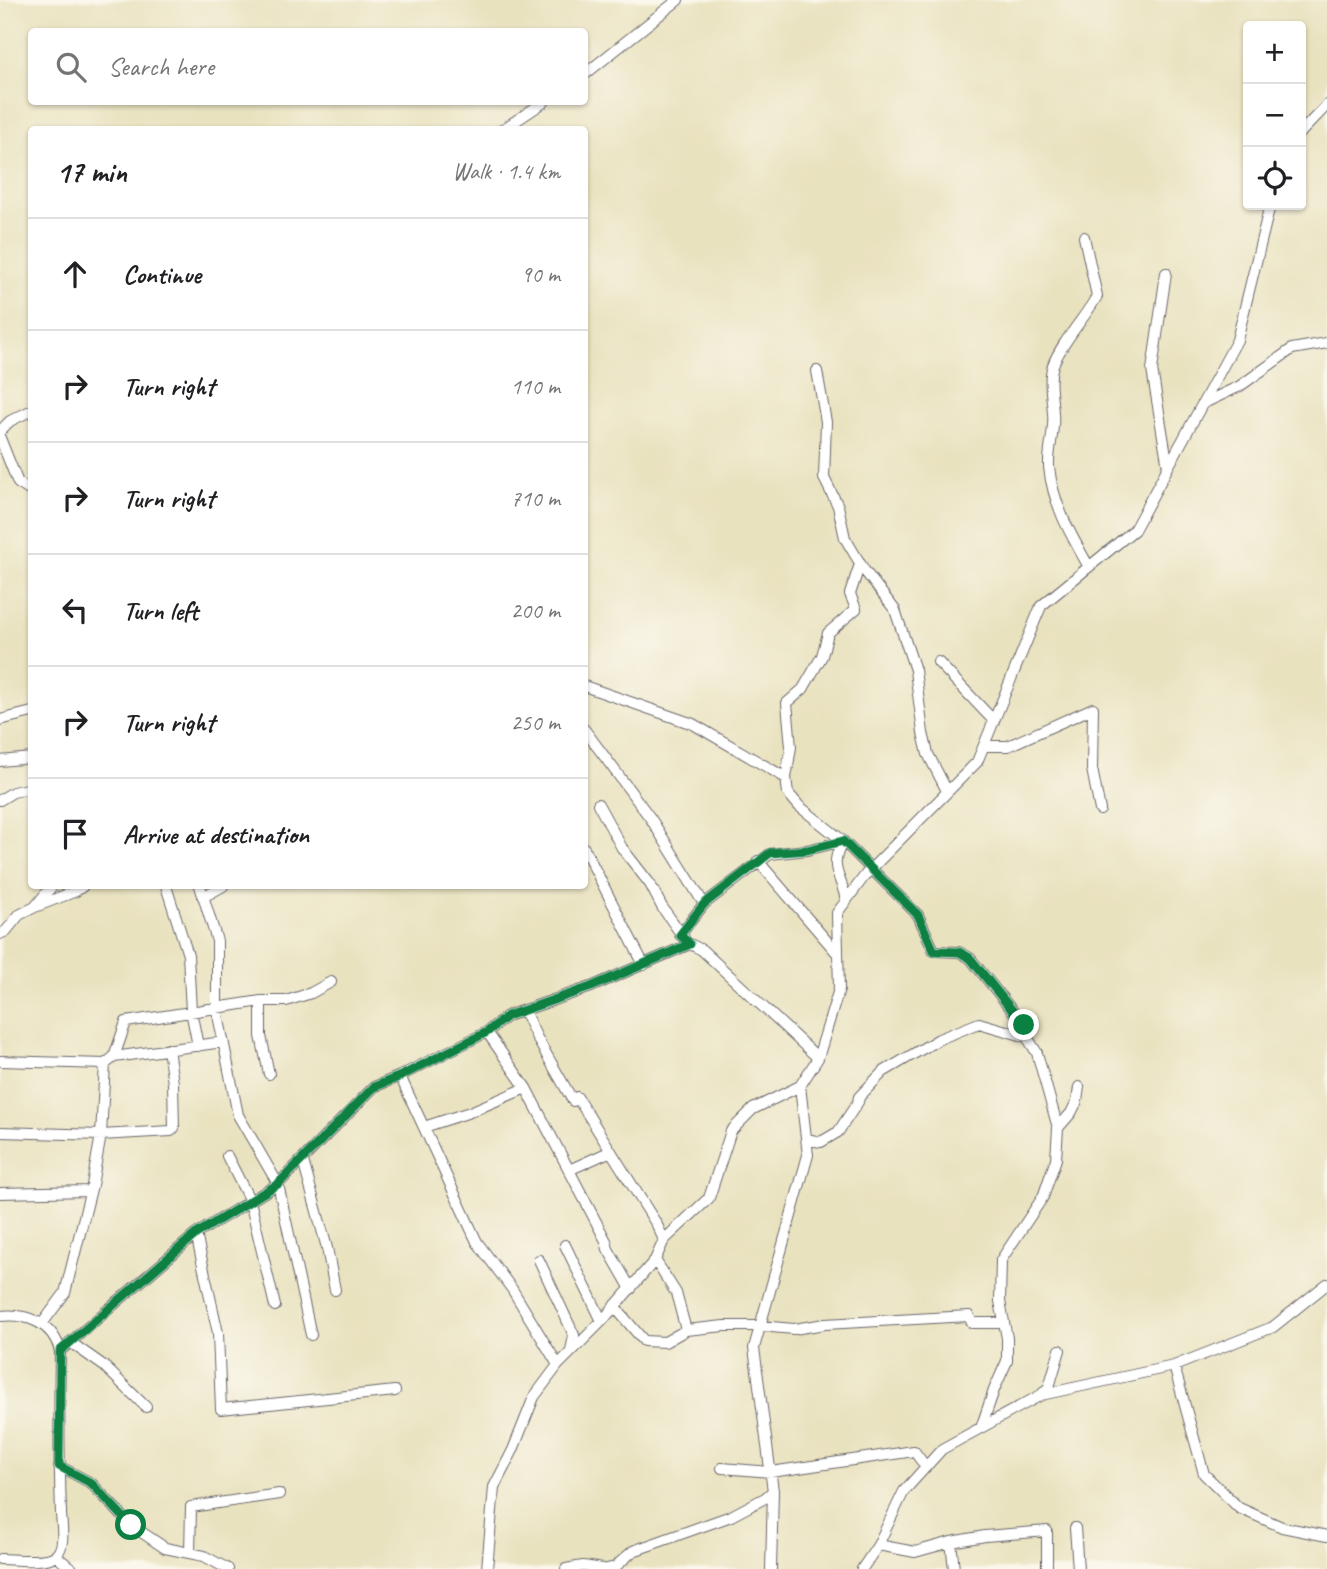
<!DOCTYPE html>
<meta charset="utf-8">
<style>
body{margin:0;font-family:Caveat,sans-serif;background:#f2f2f2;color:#202124}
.controls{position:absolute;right:21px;top:21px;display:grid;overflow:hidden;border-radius:7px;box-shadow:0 2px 5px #0004}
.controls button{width:63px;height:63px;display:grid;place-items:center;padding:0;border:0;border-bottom:2px solid #e0e0e0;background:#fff;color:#202124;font:35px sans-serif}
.stop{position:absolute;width:21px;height:21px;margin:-16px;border:5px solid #0b8043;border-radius:50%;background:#fff}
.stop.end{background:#0b8043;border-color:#fff;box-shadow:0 2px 7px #0008}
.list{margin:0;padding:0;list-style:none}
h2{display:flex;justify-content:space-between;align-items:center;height:91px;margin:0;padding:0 28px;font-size:30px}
h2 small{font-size:23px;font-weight:400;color:#757577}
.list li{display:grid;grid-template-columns:46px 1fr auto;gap:21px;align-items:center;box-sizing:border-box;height:112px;padding:0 28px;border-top:2px solid #e0e0e0}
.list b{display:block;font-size:26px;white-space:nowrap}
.list em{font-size:23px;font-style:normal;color:#757577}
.icon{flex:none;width:38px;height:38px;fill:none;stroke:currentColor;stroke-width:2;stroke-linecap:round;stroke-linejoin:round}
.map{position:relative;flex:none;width:1327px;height:1569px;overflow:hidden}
.search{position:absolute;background:#fff;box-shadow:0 2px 5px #0004;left:28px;top:28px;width:560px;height:77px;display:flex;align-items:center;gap:18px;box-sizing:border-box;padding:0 24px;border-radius:7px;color:#757577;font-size:26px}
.panel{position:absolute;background:#fff;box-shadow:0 2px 5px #0004;left:28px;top:126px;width:560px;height:763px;border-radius:7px}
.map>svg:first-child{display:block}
</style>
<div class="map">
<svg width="1327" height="1569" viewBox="0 0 1327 1569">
<rect width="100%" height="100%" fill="#fbf7ec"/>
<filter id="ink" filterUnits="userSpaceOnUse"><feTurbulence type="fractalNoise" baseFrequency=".0143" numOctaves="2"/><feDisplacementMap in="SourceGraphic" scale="14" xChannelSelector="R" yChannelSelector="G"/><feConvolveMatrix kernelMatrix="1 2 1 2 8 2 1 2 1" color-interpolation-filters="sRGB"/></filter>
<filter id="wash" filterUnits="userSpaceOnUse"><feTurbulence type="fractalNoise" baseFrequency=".00686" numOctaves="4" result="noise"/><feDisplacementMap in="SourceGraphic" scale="28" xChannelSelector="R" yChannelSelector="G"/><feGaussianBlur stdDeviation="1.57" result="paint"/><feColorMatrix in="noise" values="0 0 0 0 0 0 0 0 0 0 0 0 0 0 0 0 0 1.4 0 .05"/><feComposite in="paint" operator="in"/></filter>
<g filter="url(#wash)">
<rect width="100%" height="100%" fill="#e9e2bf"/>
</g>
<g filter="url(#ink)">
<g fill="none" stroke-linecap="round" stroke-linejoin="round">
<g stroke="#686569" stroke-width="12">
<path id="minor" d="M584,75L678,0
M502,130L544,102
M1301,132L1327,105
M1084,237L1097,296C1085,318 1061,343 1053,365C1048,380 1052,397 1053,413C1055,431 1048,449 1049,467C1053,505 1071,535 1089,567
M1166,273L1152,370L1168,467
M817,371L826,422L824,478L838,506L845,538L864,570L895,610L915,670L923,733L928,754L947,791
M1204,403L1240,386L1292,349L1327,343
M0,431L10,421L32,410
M0,438L18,483L32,492
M860,564L850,594L856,609L828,633L822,656L803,689L787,703L791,747L786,778L788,793L799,806L843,841L918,915L934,951L959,952L970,958L1024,1025L1027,1037
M938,662L994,721
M584,686L693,724L786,778
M0,720L32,712
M584,729L651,819L704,904
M984,746H1008L1093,708L1092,769L1100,810
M0,761L32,758
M0,800L13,792L32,788
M598,804L622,848L650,884L662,907L684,938
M584,848L644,965
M758,861L838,954
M166,886L188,955L191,1011L198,1046
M200,886L217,941V1010L238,1115L278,1184L311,1335
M203,897L223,886
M35,907L76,891L83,886
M0,934L6,931L19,915L35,907L52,886
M680,935L704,904L770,854L807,850L843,841C827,869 842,875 846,901
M261,1001V1036L269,1074
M524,1011L537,1038L573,1101
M487,1032L526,1088L569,1170
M114,1057L126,1022L261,1001H286L311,993L331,982
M0,1061L105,1064L114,1057L223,1042
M400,1076L477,1242L512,1289L558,1365
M577,1097L657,1225L664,1240
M424,1127L470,1112L526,1088
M0,1132L101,1135L171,1131L174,1128L173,1083L168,1049
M806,1139L821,1142L838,1132L858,1102L859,1097L883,1072L939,1039L979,1023L1027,1037L1037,1053L1058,1128
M611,1151L569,1170L606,1241L608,1249L631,1289
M227,1156L250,1201L275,1306
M303,1161L327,1248L335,1290
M0,1193L89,1191
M196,1234L218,1333L221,1409L395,1391
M565,1245L602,1321
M539,1260L574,1335L571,1351
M655,1260L676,1293L686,1330
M614,1306L644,1341L665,1342L686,1330L724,1326H760L794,1329L825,1324L969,1316L972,1323H1004
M0,1316C27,1313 53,1323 60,1351C59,1405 59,1458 61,1512C61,1524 66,1544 57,1554C48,1564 13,1559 0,1559
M42,1324L65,1293L92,1185L101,1135L105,1064
M70,1342L104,1366L146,1407
M60,1351L196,1234L278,1184L374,1087L400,1076L487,1032L507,1016L591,987L690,944L702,950L818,1058
M1174,1366L1204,1474L1239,1508L1282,1527L1327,1536
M1042,1394L1049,1387L1060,1350
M981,1428L994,1390L1007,1361V1338L1000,1301L1001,1260L1043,1197L1056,1159L1058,1128L1071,1113L1077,1101L1079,1087
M59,1466L91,1483L131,1525L165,1548L204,1556L228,1569
M722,1468L771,1472L914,1451L926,1467
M1075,1528L1078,1569
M951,1542L985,1536L1047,1531V1569
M878,1545L915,1552L951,1542L954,1569
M190,1553L191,1507L279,1494
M56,1556L72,1569
M487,1569L494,1487L513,1450L534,1397L558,1365L602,1321L655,1260L664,1240L709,1198L731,1131L753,1109L800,1086
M566,1569L583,1566L603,1569
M607,1569L615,1567L633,1551L731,1516L765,1498L773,1491
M771,1569L773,1491L754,1348L808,1155L800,1086L818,1058L839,989L837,913L866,874L977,762L1041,606L1134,530L1237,340L1270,205
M862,1569L878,1545L904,1491L942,1449L1041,1395L1174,1366L1273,1327L1327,1284"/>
</g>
<use href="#minor" stroke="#fff" stroke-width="10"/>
</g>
</g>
<g fill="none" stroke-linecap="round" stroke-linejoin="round" filter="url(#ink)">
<path stroke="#0b8043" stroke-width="9" d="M131,1525L91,1483L59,1466L60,1351L196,1234L278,1184L374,1087L401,1076L487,1032L507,1016L591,987L690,944L680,935L704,904L770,853L807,850L843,841L918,915L934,951L959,952L970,958L1024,1025"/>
</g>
</svg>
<div class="controls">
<button>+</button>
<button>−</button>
<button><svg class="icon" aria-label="locate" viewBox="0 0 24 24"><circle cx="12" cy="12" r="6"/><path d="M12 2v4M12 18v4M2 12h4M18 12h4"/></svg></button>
</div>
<div class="stop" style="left:131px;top:1525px"></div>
<div class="stop end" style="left:1024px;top:1025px"></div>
<div class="search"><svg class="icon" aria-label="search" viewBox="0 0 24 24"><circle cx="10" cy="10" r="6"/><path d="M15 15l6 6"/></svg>Search here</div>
<section class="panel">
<h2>17 min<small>Walk · 1.4 km</small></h2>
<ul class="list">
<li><svg class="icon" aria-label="ahead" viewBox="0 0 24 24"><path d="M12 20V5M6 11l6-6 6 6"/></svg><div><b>Continue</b></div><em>90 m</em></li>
<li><svg class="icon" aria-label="right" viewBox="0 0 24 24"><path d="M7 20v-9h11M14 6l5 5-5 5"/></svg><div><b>Turn right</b></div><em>110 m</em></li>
<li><svg class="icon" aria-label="right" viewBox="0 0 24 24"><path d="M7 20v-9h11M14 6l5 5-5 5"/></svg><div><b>Turn right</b></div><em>710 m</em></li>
<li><svg class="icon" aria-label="left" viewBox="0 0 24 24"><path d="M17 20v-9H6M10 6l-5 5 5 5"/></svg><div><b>Turn left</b></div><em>200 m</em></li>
<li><svg class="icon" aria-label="right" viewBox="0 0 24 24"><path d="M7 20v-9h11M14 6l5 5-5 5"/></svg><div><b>Turn right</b></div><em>250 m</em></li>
<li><svg class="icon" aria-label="arrive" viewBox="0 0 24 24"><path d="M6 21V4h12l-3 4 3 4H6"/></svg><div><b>Arrive at destination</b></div></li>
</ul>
</section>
</div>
